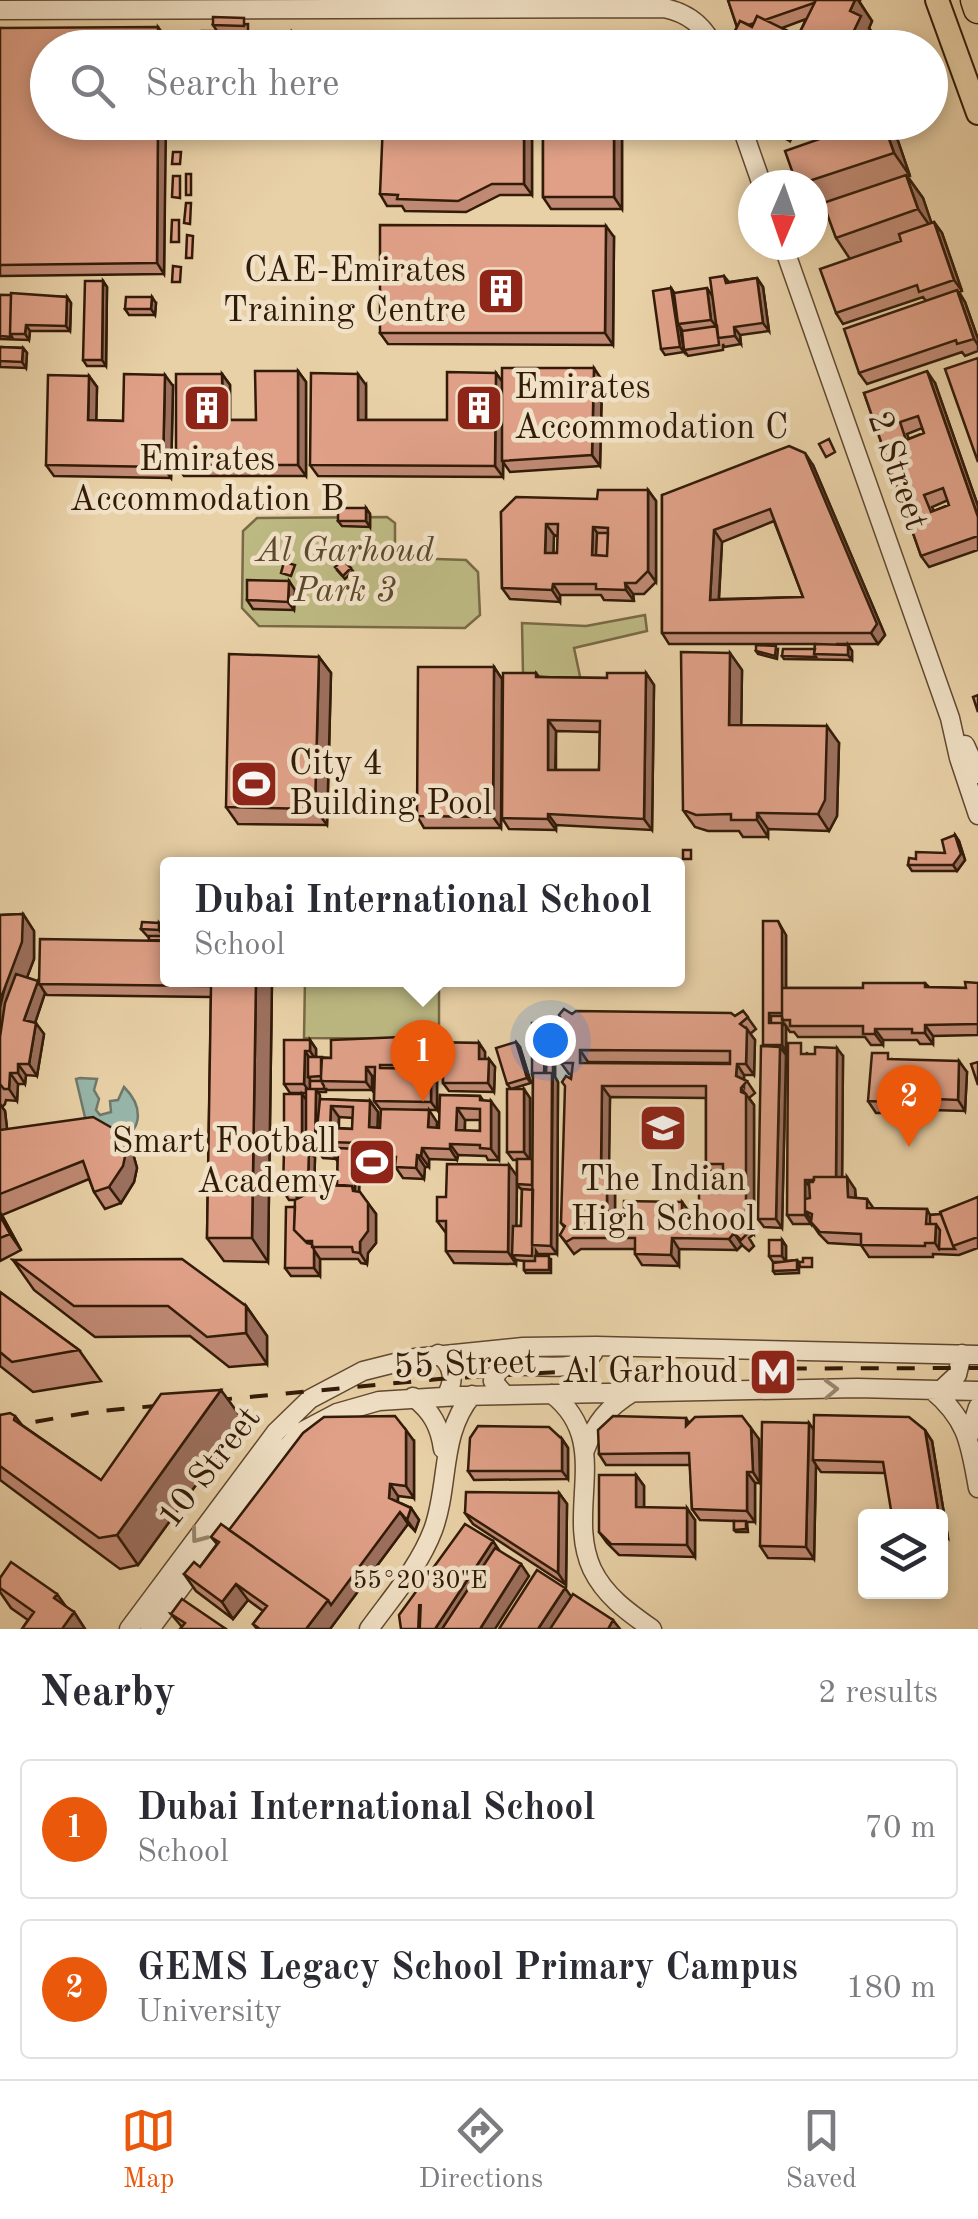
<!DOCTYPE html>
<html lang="en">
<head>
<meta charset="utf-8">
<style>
	:root { --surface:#fff; --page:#f7f7f7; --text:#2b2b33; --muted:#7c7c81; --line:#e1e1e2; --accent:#ea580c }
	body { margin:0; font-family:"Old Standard TT",serif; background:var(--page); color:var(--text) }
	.controls { position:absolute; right:30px; bottom:30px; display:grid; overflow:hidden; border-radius:10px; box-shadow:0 5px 15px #0003 }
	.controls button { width:90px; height:90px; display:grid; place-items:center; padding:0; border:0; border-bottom:2px solid var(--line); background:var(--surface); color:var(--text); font:50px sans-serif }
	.compass { position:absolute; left:738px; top:170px; width:90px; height:90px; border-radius:50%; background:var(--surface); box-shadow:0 5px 15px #0003; rotate:182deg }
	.you { position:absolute; left:550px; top:1040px; width:35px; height:35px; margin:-25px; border:8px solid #fff; border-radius:50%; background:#1a73e8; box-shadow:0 0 0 15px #1a73e833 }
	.badge { display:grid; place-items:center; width:65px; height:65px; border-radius:50%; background:var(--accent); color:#fff; font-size:32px; font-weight:700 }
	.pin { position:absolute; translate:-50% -82px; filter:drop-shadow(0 2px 5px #0008) }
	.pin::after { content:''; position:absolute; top:52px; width:35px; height:30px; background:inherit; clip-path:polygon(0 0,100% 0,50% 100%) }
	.popup { position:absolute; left:160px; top:857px; width:525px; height:130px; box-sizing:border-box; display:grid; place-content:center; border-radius:10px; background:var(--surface); filter:drop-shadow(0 2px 8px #0005); font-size:32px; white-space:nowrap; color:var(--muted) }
	.popup b { font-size:38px; color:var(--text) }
	.popup::after { content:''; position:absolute; left:50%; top:100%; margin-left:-20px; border:20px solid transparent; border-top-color:var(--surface) }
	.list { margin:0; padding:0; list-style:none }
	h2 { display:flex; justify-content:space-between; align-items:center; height:130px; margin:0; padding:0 40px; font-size:42px }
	h2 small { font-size:32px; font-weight:400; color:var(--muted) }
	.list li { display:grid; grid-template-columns:65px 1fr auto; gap:30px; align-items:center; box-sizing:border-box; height:140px; margin:0 20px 20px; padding:0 20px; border:2px solid var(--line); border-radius:10px }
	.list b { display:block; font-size:38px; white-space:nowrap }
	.list p { margin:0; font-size:32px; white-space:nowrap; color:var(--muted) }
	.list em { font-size:32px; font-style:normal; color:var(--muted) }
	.icon { flex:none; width:55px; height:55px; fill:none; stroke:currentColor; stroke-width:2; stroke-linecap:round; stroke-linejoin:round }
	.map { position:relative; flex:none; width:978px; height:1629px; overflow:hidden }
	.search { position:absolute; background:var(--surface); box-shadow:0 5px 15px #0003; left:30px; right:30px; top:30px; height:110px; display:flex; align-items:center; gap:25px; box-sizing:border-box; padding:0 35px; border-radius:55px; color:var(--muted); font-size:38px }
	.sheet { height:450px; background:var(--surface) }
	nav { display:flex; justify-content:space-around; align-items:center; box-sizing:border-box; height:140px; border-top:2px solid var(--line); background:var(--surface); font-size:28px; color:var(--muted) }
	nav a { display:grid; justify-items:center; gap:5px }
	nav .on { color:var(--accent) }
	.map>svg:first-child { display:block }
	.green { fill:#bdb983; stroke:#786a46; stroke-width:2.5 }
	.water { fill:#97b7ab; stroke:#6f796a; stroke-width:2.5 }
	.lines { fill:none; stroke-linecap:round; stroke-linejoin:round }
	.minor-casing { stroke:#604830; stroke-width:21 }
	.major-casing { stroke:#321b08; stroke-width:26 }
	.highway-casing { stroke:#321b08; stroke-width:31 }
	.minor { stroke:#f1e1c6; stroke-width:18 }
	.major { stroke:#e9d1a7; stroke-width:22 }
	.highway { stroke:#e9d1a7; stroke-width:28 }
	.rail { stroke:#321b08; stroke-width:4; stroke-dasharray:18 18; stroke-linecap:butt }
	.wall { fill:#c08a74; stroke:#321b08; stroke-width:2.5; fill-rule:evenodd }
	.shaded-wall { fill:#9c705e; stroke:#321b08; stroke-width:2.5 }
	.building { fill:#dfa087; stroke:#321b08; stroke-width:2.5; fill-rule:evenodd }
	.oneway { stroke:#9b8870 }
	.ticks { fill:none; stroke:#321b08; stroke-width:4 }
	.labels { text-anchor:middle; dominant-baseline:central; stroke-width:9; stroke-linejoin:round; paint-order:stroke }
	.poi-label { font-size:35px; fill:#321b08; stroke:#f1e1c6; text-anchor:end }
	.street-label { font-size:35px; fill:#321b08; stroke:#f1e1c6 }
	.park-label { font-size:35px; font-style:italic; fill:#5c4a2d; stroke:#f1e1c6 }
	.ticks-label { font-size:25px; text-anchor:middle; fill:#321b08; stroke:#f1e1c6; stroke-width:9; stroke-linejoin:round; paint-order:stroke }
</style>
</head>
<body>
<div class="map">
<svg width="978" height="1629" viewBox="0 0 978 1629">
	<rect width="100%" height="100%" fill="#e9d1a7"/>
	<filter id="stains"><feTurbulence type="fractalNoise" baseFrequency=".002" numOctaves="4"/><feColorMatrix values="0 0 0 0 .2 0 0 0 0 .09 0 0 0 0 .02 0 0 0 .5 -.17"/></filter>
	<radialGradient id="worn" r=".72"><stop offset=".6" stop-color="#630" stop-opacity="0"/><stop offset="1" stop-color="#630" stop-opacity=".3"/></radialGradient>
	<path class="green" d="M387 517 395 523V550L407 558 466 560 478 572 480 615 465 628 259 626 242 608 243 531 257 518Z
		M645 615 647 631 574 648 581 681 523 674 522 623 586 626Z
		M305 980H439V1039L304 1038Z"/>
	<path class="water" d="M80 1078 97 1079 94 1090 99 1099 96 1110 100 1115 111 1112 110 1101 118 1100 124 1087C143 1106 143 1127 121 1142L87 1126 76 1079Z"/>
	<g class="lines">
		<g class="minor-casing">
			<path id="minor" d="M0 10 664 8C688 13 704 25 714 48
				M740 122 762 185
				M783 245 950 718 959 758 978 815
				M965 745 978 774
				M438 1354C454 1364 455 1381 446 1396
				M932 1390C968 1420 970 1444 978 1488
				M941 1390 957 1375 962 1354
				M552 1394C613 1441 565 1510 592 1569 605 1596 628 1612 652 1629
				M505 1395 493 1381 501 1366C529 1362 588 1379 596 1346
				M413 1397C432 1411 440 1427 443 1449
				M969 1436 978 1407
				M585 1450C595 1423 608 1407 633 1392
				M129 1629 276 1432 310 1399 363 1371 415 1358 523 1347 596 1346 978 1355
				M150 1629 275 1460 301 1432 337 1413 379 1401 459 1396 857 1388 978 1391
				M369 1629C392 1597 419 1567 433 1530 450 1484 439 1435 472 1395"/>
		</g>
		<g class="major-casing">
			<path id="major" d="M937 0 978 113"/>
		</g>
		<g class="highway-casing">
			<path id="highway" d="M975 0 978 9"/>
		</g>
		<use href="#minor" class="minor"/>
		<use href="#major" class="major"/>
		<use href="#highway" class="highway"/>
		<path class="rail" d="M0 1428 91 1412 439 1379 609 1369 978 1368"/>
	</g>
	<path class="wall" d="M728 0H861L859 1 872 21 869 28 877 40 873 48H731L729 43 737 27ZM806 19 798 36 782 28Z
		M248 24V32H292L300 43 217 31 213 25Z
		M0 28 166 38 164 274 0 276Z
		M532 122V195H500L466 212 405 211 402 206H387L380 194Z
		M543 122H622V209H551L543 197Z
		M763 122H813L807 134 796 129 790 141 768 130Z
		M898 141 910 176 908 177 923 198 931 223 934 222 942 233 962 291 959 292 965 302 978 339V351L965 356 962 352 867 384 859 373 926 301 923 297 843 324 836 313 850 259 836 238 824 205 813 208V185H797Z
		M614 237 613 345 388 344 380 333Z
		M724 276 729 282 757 278 763 287 769 331 740 335 741 344 724 347 723 344V350L688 356 684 350 682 330 680 327 684 352 665 355 661 349 671 288 674 293 712 296Z
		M103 281 107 287 106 366H87L83 360Z
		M0 295 67 297 71 303 70 331H30L29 340 0 339Z
		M156 303 155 315H129L125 309Z
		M0 347 23 348 27 353 26 368 0 367Z
		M298 371 306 382V476H184L176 465 222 374 230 385V420H256Z
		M496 373 502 382 602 380 600 466 510 472 503 462V477L318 476 310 465 366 385V420H447Z
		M89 376 97 387 96 420 123 421 173 386 171 478 54 476 46 465Z
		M935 383 978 506V550L929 567 921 556 864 393ZM922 428 924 433 909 439 907 434ZM948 500 949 505 934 511 932 507Z
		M813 465 885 635 878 644H836L848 645 852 651V660L784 659 782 656 815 649V644H669L662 633V495ZM774 521 803 597 719 599 722 542Z
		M648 490 656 501V582L644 594H633L634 601 604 600 601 595H560V602L510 599 502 588 501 512 597 499ZM554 535 558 536 557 553H553Z
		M366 508 370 514V527L342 526 338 521Z
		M343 560 353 571 345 579 337 570Z
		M289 581 295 590 294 610 253 609 247 600Z
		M778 649 777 659 758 654 756 651Z
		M319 657 331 673 327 825 238 824 226 807Z
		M494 667 502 679 501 828H424L417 816Z
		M742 670 741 725 839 743 837 816 829 831 768 829V837H743L739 831H708L695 827 683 810Z
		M536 673 539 677 607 678 646 673 654 685 652 830 556 825V830L509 829 502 818ZM556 731 600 732 599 770H556Z
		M955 835 959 841 965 860 957 871H912L908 865 916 859 945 853Z
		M23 914 34 931V959L27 977 39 983 149 940V938L141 929 159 923 165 931 168 980H272L268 1262 224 1261 207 1238 211 997 47 995 45 993 35 1023 44 1034 37 1076 26 1075 25 1084H18L17 1101 6 1100 5 1104 2 1107 5 1111 7 1129 132 1150 137 1168 134 1182 121 1203 105 1209 94 1192 89 1179 2 1215 21 1250 0 1261V915Z
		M786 935V988H863L925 983 929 987 966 988 978 983V1035L933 1036V1044H920L917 1040H883V1045H871L865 1037H798L794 1032H790L786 1026V1051H783L786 1055 782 1228 764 1227 758 1219 763 1045Z
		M743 1011 756 1029 750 1034 755 1040 754 1075H744V1080L747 1081 755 1093 749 1098 754 1105V1234L749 1238 754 1246 749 1251 742 1245 737 1250 679 1249V1266L642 1265 635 1254V1249H581L574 1254 560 1235 565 1228 561 1223 571 1074H569L561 1063 572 1014 735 1016ZM588 1062 730 1063V1064L588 1063ZM610 1097 706 1098V1164L714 1175H723V1178L699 1215H690L682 1202 624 1215H615V1188L608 1179Z
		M545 1023 549 1029V1051H545L548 1055H553L555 1058V1077L558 1082 557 1254H538L536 1251V1256L551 1259V1273H526L524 1270V1261L516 1260V1264L454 1263 446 1251V1233L437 1221 446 1197 517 1175V1160H513L507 1152 530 1098V1159L533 1160V1077L532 1075 536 1050 532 1045ZM517 1185 522 1190 521 1226H516Z
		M425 1036 430 1043H479L485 1052V1059H489L495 1067 494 1092 449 1091 443 1083V1076H436L431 1069 437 1077V1110H420L437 1122 436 1128H439L440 1095 480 1096 483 1100 499 1112V1160H488L486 1156 458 1155 457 1160 429 1159V1167H425L424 1179 403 1178 390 1159H367L364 1155 360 1154 359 1192 376 1214V1243L368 1253 367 1264 361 1263 358 1259H320V1276H291L285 1268 296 1200H289L283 1191 309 1150 290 1149 284 1141 306 1099V1093H290L284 1084 310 1040 316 1049V1057L331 1058ZM372 1076H374V1101L381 1110 380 1128H377L378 1112 370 1101 320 1099 318 1092H326V1088L327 1090H372ZM339 1117 353 1118 352 1129 339 1128ZM465 1120H480V1131H465ZM318 1151 323 1158 336 1159V1154H338L337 1185H314L315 1158 310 1152Z
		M516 1042 520 1047 531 1083 511 1089 507 1084Z
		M807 1052V1054L843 1056 842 1177 855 1189 856 1198 867 1199 874 1209H927L930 1215 941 1214 978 1197V1248L959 1255 933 1254V1257H869L861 1245 828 1243 819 1234 811 1222V1219V1224H793L787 1215Z
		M892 1059 967 1072 965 1111 897 1109V1113H876L868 1101Z
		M782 1240 786 1246V1261L797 1260 799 1262V1273L775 1274 773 1271 780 1262H773L769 1256Z
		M13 1260 246 1306 267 1336V1364L229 1367 190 1336 95 1337 34 1290Z
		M0 1292 79 1350 101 1381 33 1392 0 1366Z
		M0 1415 15 1416 22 1425 101 1480 243 1420 138 1565 120 1569 0 1480Z
		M686 1418 689 1423 759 1439 760 1483H755V1522H747L748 1532H736L734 1530V1521L700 1520 692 1509 690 1465H606L599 1454Z
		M813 1430 932 1441 948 1538 885 1473 821 1472 816 1465 814 1559 768 1558 760 1546Z
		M562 1439 568 1448V1479L474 1480 468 1471Z
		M414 1441V1498L398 1496V1502L411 1508 419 1520 415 1531 408 1524 330 1629H257L253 1624 263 1611 248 1600 233 1619 196 1591 184 1574 200 1567 217 1544 211 1537 229 1530Z
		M636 1475 644 1486V1507L695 1520V1557L619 1555 607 1543 599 1532Z
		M559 1493 567 1504 566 1585 473 1524 465 1513Z
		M0 1578 66 1607 74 1612 85 1629H22L28 1620 11 1608 0 1592Z
		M171 1614 226 1629 182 1627Z"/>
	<path class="shaded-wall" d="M855 0H858L872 21 869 28 877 40 873 48H858L851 37 850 11Z
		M158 27 166 38V48H158Z
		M292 32 300 43V48H292Z
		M614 35 622 46V48H614Z
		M158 122H166L164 274 157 263Z
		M524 122H532V195L524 184Z
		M614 122H622V209L614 197Z
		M778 122H792L796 129 790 141Z
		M799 122H813L807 134Z
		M883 122H885L898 141 910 176 894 153Z
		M906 175 923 198 935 233 918 209Z
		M934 222 942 233 962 291 954 280Z
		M606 226 614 237 613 345 605 333Z
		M757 278 763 287 769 331 763 323Z
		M103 281 107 287 106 366 102 360Z
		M671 288 675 294 678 324 680 327 684 352 680 347Z
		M707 288 713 297 717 327 711 320Z
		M957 290 965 302 978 339V345L974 339Z
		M67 297 71 303 70 331 66 326Z
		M152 297 156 303 155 315 151 309Z
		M26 325 30 331 29 340 25 334Z
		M734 327 740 335 741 344 735 336Z
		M23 348 27 353 26 368 22 362Z
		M594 368 602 380 600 466 592 455Z
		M298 371 306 382V476L298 465Z
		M927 371 935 383 978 506V517Z
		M496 373 504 384 503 477 495 466Z
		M222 374 230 385V431L223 420Z
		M358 374 366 385V431L358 420Z
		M165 375 173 386 171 478 163 467Z
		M89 376 97 387 96 432 88 420Z
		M805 453 813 465 885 635 878 644 871 633Z
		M648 490 656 501V582L648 571Z
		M366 508 370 514V527L366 521Z
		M546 524 554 535 553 564 545 553Z
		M593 527 601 538 600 561 592 555Z
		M714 530 722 542 718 611 710 600Z
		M289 581 295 590 294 610 288 602Z
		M625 583 633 594 634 601 626 590Z
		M553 584 560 595V602L552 590Z
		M848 645 852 651V660L848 655Z
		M730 653 742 670 741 742 729 725Z
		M319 657 331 673 327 825 315 809Z
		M494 667 502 679 501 828 493 817Z
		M646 673 654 685 652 830 644 819Z
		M548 720 556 731 555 781 548 770Z
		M827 726 839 743 837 816 829 831 818 814Z
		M757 813 768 829V837L757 820Z
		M548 814 556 825V830L548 819Z
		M955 835 959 841 965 860 957 871 953 865Z
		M23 914 34 931V959L13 1014 0 1069V1007Z
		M778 921 786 935V1020H784Z
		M159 923 165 931V938L159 930Z
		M256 980H272L268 1262 252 1238Z
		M38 981 45 993 32 1032 24 1020Z
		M36 1023 44 1034 37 1076 29 1064Z
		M545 1023 549 1029V1051L545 1045Z
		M782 1023 786 1026V1051L782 1045Z
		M925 1025 933 1036V1044L925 1033Z
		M747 1029 755 1040 754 1075 746 1064Z
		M875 1029 883 1040V1045L875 1034Z
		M425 1036 431 1045V1069L437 1077V1110L431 1102V1073L425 1065Z
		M310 1040 316 1049V1060L310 1051Z
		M516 1042 520 1047 531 1083 527 1078Z
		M479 1043 485 1052V1067L479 1059Z
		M780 1047 786 1055 782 1228 776 1219Z
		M837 1048 843 1056 842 1189 836 1180Z
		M580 1050 588 1062V1074L580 1063Z
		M305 1051 311 1060 308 1077 310 1079V1093L304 1084Z
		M553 1055 555 1058V1077L558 1082 557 1254 551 1246Z
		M489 1059 495 1067 494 1092 488 1083Z
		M959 1061 967 1072 965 1111 958 1100Z
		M18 1064 26 1075 25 1084 18 1073Z
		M737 1064 744 1075V1087L736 1076Z
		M366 1067 372 1076V1090L366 1082Z
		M10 1073 18 1084 17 1101 9 1089Z
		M602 1086 610 1097 609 1179 601 1167Z
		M741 1088 754 1105V1234L746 1223Z
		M316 1089 320 1095 319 1147H316Z
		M524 1089 530 1098V1160L524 1152Z
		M302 1094 308 1102 306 1146 308 1149 302 1141Z
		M889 1097 897 1109V1113L889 1102Z
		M370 1101 378 1112 377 1139 369 1127Z
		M491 1101 499 1112V1160L491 1149Z
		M0 1104 5 1111 9 1146 0 1134Z
		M331 1106 339 1117 338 1139 330 1128Z
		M457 1108 465 1120 464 1142 456 1130Z
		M429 1110 437 1122 436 1139 428 1127Z
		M121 1133 132 1150 137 1168 134 1182 121 1203 109 1187Z
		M328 1142 336 1154V1159L328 1147Z
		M450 1144 458 1155 457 1160 450 1149Z
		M422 1148 429 1159V1167L421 1156Z
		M356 1149 360 1154 359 1195 353 1191Z
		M309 1150 315 1158 314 1192 308 1183Z
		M417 1155 425 1167 424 1179 416 1168Z
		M509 1165 517 1176 516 1255H512L516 1260V1264L508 1252Z
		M607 1177 615 1188V1226L607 1215Z
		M847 1177 855 1189 856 1209 848 1197Z
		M805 1180 811 1189V1213L805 1211 811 1219V1224L805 1215Z
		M300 1183 306 1192 299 1200 293 1192Z
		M682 1202 690 1213V1226L682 1215Z
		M368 1203 376 1214V1243L368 1253 367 1264 360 1253V1242Z
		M0 1212 21 1250 10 1234 0 1216Z
		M936 1224 944 1235 939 1249 935 1243Z
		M734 1233 742 1245 737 1250 729 1239Z
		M672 1238 679 1249V1266L671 1255Z
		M782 1240 786 1246V1262L782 1256Z
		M314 1250 320 1259V1276L314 1268Z
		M246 1306 267 1336V1364L246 1333Z
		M221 1390 243 1420 138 1565 117 1535Z
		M809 1423 817 1434 813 1460 816 1465 814 1559 806 1547Z
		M751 1428 759 1439 760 1483 753 1472Z
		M406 1430 414 1441V1498L406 1486Z
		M925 1430 932 1441 948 1538 940 1550V1516H939Z
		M562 1439 568 1448V1479L562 1471Z
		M747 1472 755 1483V1522L747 1511Z
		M636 1475 644 1486V1518L636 1507Z
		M390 1484 398 1496 397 1509 389 1498Z
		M559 1493 567 1504 566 1585 558 1573Z
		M411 1508 419 1520 415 1531 407 1520Z
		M687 1508 695 1520V1557L687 1545Z
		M400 1512 408 1524 330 1629H306L328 1600Z
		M493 1541 501 1553 450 1629H435Z
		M521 1564 529 1576 495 1629H480Z
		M236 1584 248 1600 233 1619 222 1602Z
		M565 1588 573 1599 553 1629H538Z
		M57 1594 72 1615 74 1612 85 1629H62L54 1598Z
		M613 1620 620 1629H608Z"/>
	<path class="building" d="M728 0H816L814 3 765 20 757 16 754 23 749 25 740 21 737 27Z
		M816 0H855L850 11 861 16 851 37 871 48H737L729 43 740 21 752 27 757 16 798 36Z
		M213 17 244 18V26L213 25Z
		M158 27V48H48V122H158L157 263 0 265V28Z
		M202 31 292 32V48H202Z
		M175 34H183V44H175Z
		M430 34 528 40 527 48H429Z
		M543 35H614V48H543Z
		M383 122H524V184H492L458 201 397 199 398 195 380 194Z
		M543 122H614V197H543Z
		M868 122H883L894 153 797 185 785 151Z
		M173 152H181L180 164H172Z
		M186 174H191V195H186Z
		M906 175 918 209 836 238 823 203Z
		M173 176H180V198L172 197Z
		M186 203H191L190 224 184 223Z
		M172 220H179V242H171Z
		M934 222 954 280 919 292 917 285 836 313 820 269 901 241 899 234Z
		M380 225 606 226 605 333H380Z
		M187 235 193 236 192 258H186Z
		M173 266 181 267 180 282H172Z
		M724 276 726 283 757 278 763 323 734 327 735 336 718 338 710 278Z
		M85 281H103L102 360H83Z
		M671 288 680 347 661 349 653 291Z
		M707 288 711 320 678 324 674 293Z
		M957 290 974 339 957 344 956 340 859 373 844 329Z
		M11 293 67 297 66 326 26 325 25 334H10Z
		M0 295H11L10 334 12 337 0 336Z
		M126 297H152L151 309H125Z
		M717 326 719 345 684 350 682 331Z
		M0 347 23 348 22 362 0 361Z
		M978 358V462L945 369Z
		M502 368H594L592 455 502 461Z
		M255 371H298V465H176V374H222L223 420H256Z
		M927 371 978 517V536L921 556 864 393ZM918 416 924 433 906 440 900 422ZM943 488 949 505 931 512 924 495Z
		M447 372 496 373 495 466 310 465 311 373 358 374V420H447Z
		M124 374 165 375 163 467 46 465 48 375 89 376 88 420 123 421Z
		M829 439 835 452 826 457 819 444Z
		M789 446 805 453 877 624 871 633H662V495ZM770 509 803 597 710 600 714 530Z
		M598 490H648V571L636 583H625L626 590 596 589V584H553L552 590 502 588 501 512 516 497 597 499ZM546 524H558L557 553H545ZM593 527 608 528 607 556 592 555Z
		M338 508H366V521H338Z
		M597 533H608L607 556 596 555Z
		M343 560 351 568 343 576 335 567Z
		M284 562 295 565 291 576 281 573Z
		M247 580 289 581 288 602 247 600Z
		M815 644 848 645V655L814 654Z
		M756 645 776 646 775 656 756 651Z
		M783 649H815L814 654 816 657 782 656Z
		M681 652 730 653 729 725 827 726 825 800 818 814 757 813V820H731V814L696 815 683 810Z
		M229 654 319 657 315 809 226 807Z
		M418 667H494L493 817 417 816Z
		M503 673H536V677L607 678V673H646L644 819 548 814V819L502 818ZM548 720 600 721 599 770H548Z
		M978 695V712L973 697Z
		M955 835 961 854 953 865H908L909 858 916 859V852L945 853 942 840Z
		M683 850H691V859H683Z
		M23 914 22 942 1 998 0 1007V915Z
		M763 921H778L782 930V1013H769V1023H782V1045H763Z
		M142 922 159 923V930L141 929Z
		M149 936H168V941L149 940Z
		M40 939 168 941V980H204V986H206L39 984Z
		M16 974 38 981 24 1020 36 1023 29 1064H18V1073H10L9 1089H4L0 1084V1037L5 1003Z
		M204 980H256L252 1238H207L211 986H204Z
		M965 982 978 983V1024L925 1025V1033H912V1029H875V1034H863V1026H790V1020H782V988H863V983H925V987L966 988Z
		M564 1009 572 1014 576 1011 731 1013 735 1016 743 1011 748 1017 740 1024 747 1029 746 1064H737L736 1076 747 1081 741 1088V1092L746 1094V1223L740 1227 747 1234 741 1240 734 1233 729 1239 672 1238 671 1255 635 1254V1238H573L566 1242 560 1235 565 1226 561 1223 565 1086 562 1082 566 1076 571 1079 573 1063H561L563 1022 559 1015ZM580 1050 730 1051V1064L580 1063ZM602 1086H706V1164H723V1178L699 1177V1215H682V1202L624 1201V1215H607V1177H585V1167H601Z
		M771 1016H782L784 1026 782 1023H771Z
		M532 1023H545V1045H532Z
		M425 1036V1065H380V1068L431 1069V1102L374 1101 375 1067H366V1082L321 1081V1058H331V1040Z
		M284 1040H310V1051H305L304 1084H284Z
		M430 1042 479 1043V1059H489L488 1083H443V1067H430Z
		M516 1042 527 1078 507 1084 496 1048Z
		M788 1043H801V1054H815V1047L837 1048 836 1177H814V1180H805V1215H787Z
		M761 1046 780 1047 776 1219H758Z
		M532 1050H545L544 1073H533L532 1075Z
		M872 1053H888V1059L959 1061 958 1100 889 1097V1102L868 1101Z
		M547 1055H553V1075L552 1073H546Z
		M308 1057H322L321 1076 308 1077Z
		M978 1062V1085L971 1064Z
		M533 1073H552L551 1246 532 1245Z
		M310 1081H324H321L324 1086V1089H310Z
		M306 1089H316L315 1146H306Z
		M507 1089H524V1152H507Z
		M284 1094H302V1141H284Z
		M440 1095 480 1096V1100L491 1101V1149L480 1148V1145L450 1144V1149L422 1148 421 1156 417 1155 416 1168 395 1167 396 1157H388V1148L360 1147V1143L328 1142V1147H315L320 1099 370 1101 369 1127 380 1128 381 1109 429 1110 428 1127 439 1128ZM331 1106 353 1107 352 1129 330 1128ZM457 1108 480 1109V1131L456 1130Z
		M93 1117 121 1133 126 1152 123 1166 109 1187 94 1192 83 1161 0 1194V1130Z
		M338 1148 356 1149 355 1189 352 1186 337 1185Z
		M284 1150H309L308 1183H300L293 1192 283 1191Z
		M517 1159H532V1185L517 1184Z
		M447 1164 509 1165 508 1252 446 1251V1221H437V1197H446Z
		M814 1177H847L848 1197 867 1199V1208L927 1209 926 1224H936L935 1243H925V1246L861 1245V1234L820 1232 811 1222 812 1214 805 1211V1199L810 1198 809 1182H813Z
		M314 1185 352 1186 353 1191 360 1192 368 1203V1231L360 1242V1253L353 1252 352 1247H312V1241H305L294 1230 295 1200 313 1191Z
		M522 1189 533 1190 532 1256 512 1255 513 1226H521Z
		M978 1197V1237L953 1246 940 1212Z
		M286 1207H295L294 1230 307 1243 312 1244 314 1250V1268H285Z
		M941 1214 953 1246 955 1249H939L940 1230 936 1224H930V1215Z
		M0 1216 10 1234 0 1238Z
		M769 1240H782V1256H769Z
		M535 1256H549V1270H524V1261H535Z
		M803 1258H812V1267H800L799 1262H803Z
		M182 1259 246 1306V1333L207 1337 168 1306H74L13 1260Z
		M797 1260V1270L773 1271V1263Z
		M0 1292 79 1350 12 1362 0 1352Z
		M221 1390 117 1535 99 1538 0 1466V1415L10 1413 15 1416 14 1420 101 1480 161 1394Z
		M814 1415 909 1417 925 1430 939 1516H892L883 1462 813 1460Z
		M395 1416 406 1430V1486L390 1484 389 1498 411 1508 407 1520 400 1512 331 1605 328 1600 229 1530 303 1433 324 1417Z
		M613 1416 686 1418V1426L695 1417 742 1416 751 1428 753 1472H747V1511L692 1509 689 1453 599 1454 598 1430Z
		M762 1422 809 1423 806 1547 760 1546Z
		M478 1426 549 1427 562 1439V1471H468L470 1438Z
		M599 1475H636V1507L687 1508V1545L611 1544 599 1532Z
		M466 1492 559 1493 558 1573 465 1513Z
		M734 1521H746V1529L734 1530Z
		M221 1524 328 1600 306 1629H260L253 1624 267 1606 236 1584 222 1602 184 1574 194 1562 200 1567 219 1542 211 1537Z
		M465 1524 493 1541 435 1629H401L399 1615Z
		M495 1548 521 1564 480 1629H442Z
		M11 1562 57 1594 54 1598 74 1612 62 1629H22L34 1612 0 1588V1578Z
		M537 1570 565 1588 538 1629H499Z
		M573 1594 613 1620 608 1629H550Z
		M182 1599 226 1629H180L185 1623 171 1614Z"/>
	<defs><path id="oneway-chevron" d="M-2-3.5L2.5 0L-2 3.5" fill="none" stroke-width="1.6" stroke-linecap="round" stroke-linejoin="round" transform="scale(2.5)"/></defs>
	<g class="oneway">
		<use href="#oneway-chevron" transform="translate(831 1389) rotate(-2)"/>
		<use href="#oneway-chevron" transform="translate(198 1536) rotate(127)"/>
	</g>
	<path class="ticks" d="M419 1629 420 1604"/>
	<defs>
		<g id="building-square" transform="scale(2.5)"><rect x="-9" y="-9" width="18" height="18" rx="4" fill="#8f2418" stroke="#f1e1c6"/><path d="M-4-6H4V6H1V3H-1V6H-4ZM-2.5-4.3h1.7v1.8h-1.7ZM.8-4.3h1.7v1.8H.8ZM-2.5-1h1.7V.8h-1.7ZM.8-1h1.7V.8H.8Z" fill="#fff"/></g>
		<g id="stadium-square" transform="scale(2.5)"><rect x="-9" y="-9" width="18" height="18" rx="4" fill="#8f2418" stroke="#f1e1c6"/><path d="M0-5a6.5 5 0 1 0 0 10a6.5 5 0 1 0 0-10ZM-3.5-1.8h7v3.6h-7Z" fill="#fff"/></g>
		<g id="school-square" transform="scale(2.5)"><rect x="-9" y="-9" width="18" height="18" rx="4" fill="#8f2418" stroke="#f1e1c6"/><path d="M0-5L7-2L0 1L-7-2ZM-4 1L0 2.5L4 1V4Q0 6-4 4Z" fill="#fff"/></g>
		<g id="metro-square" transform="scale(2.5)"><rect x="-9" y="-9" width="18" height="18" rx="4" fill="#8f2418" stroke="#f1e1c6"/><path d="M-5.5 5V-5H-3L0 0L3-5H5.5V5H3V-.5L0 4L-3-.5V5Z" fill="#fff"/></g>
	</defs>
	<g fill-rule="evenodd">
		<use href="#building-square" x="501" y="291"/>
		<use href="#building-square" x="207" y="408"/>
		<use href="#building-square" x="479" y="408"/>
		<use href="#stadium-square" x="254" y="784"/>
		<use href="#school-square" x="663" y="1128"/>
		<use href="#stadium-square" x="372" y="1162"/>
		<use href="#metro-square" x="773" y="1372"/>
	</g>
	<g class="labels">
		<g class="poi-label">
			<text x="466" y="271">CAE-Emirates<tspan x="466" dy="40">Training Centre</tspan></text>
			<text x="514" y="388" text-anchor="start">Emirates<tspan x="514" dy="40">Accommodation C</tspan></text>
			<text x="207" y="460" text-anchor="middle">Emirates<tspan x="207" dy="40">Accommodation B</tspan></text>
			<text x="289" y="764" text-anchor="start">City 4<tspan x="289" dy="40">Building Pool</tspan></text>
			<text x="337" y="1142">Smart Football<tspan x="337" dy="40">Academy</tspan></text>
			<text x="663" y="1180" text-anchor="middle">The Indian<tspan x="663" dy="40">High School</tspan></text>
			<text x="738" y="1372">Al Garhoud</text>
		</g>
		<g class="street-label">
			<text transform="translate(897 471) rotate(71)">2 Street</text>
			<text transform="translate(465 1365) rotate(-2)">55 Street</text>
			<text transform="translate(210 1468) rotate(-52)">10 Street</text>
		</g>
		<g class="park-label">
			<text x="345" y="551">Al Garhoud<tspan x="345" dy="40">Park 3</tspan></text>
		</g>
	</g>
	<g class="ticks-label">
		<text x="420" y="1588">55°20'30"E</text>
	</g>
	<rect width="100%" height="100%" filter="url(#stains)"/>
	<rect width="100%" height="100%" fill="url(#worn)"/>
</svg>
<div class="controls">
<button><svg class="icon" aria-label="layers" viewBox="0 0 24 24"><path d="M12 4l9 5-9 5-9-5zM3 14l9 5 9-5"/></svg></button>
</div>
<svg class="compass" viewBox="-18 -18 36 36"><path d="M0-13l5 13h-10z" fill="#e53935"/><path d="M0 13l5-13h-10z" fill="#7c7c81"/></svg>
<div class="you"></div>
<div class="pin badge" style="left:423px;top:1102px">1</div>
<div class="popup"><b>Dubai International School</b>School</div>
<div class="pin badge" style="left:909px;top:1147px">2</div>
<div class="search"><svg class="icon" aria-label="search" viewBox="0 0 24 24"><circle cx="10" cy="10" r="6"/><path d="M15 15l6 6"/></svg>Search here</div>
</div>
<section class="sheet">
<h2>Nearby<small>2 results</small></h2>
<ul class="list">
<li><span class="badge">1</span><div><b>Dubai International School</b><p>School</p></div><em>70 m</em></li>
<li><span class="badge">2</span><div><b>GEMS Legacy School Primary Campus</b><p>University</p></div><em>180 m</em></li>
</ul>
</section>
<nav>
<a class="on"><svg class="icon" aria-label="map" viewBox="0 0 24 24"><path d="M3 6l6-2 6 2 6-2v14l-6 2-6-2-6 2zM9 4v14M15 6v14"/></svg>Map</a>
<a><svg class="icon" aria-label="directions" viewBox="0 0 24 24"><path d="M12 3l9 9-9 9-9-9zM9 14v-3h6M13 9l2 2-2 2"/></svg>Directions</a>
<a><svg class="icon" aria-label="saved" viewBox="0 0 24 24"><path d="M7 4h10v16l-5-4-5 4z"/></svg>Saved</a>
</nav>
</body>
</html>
